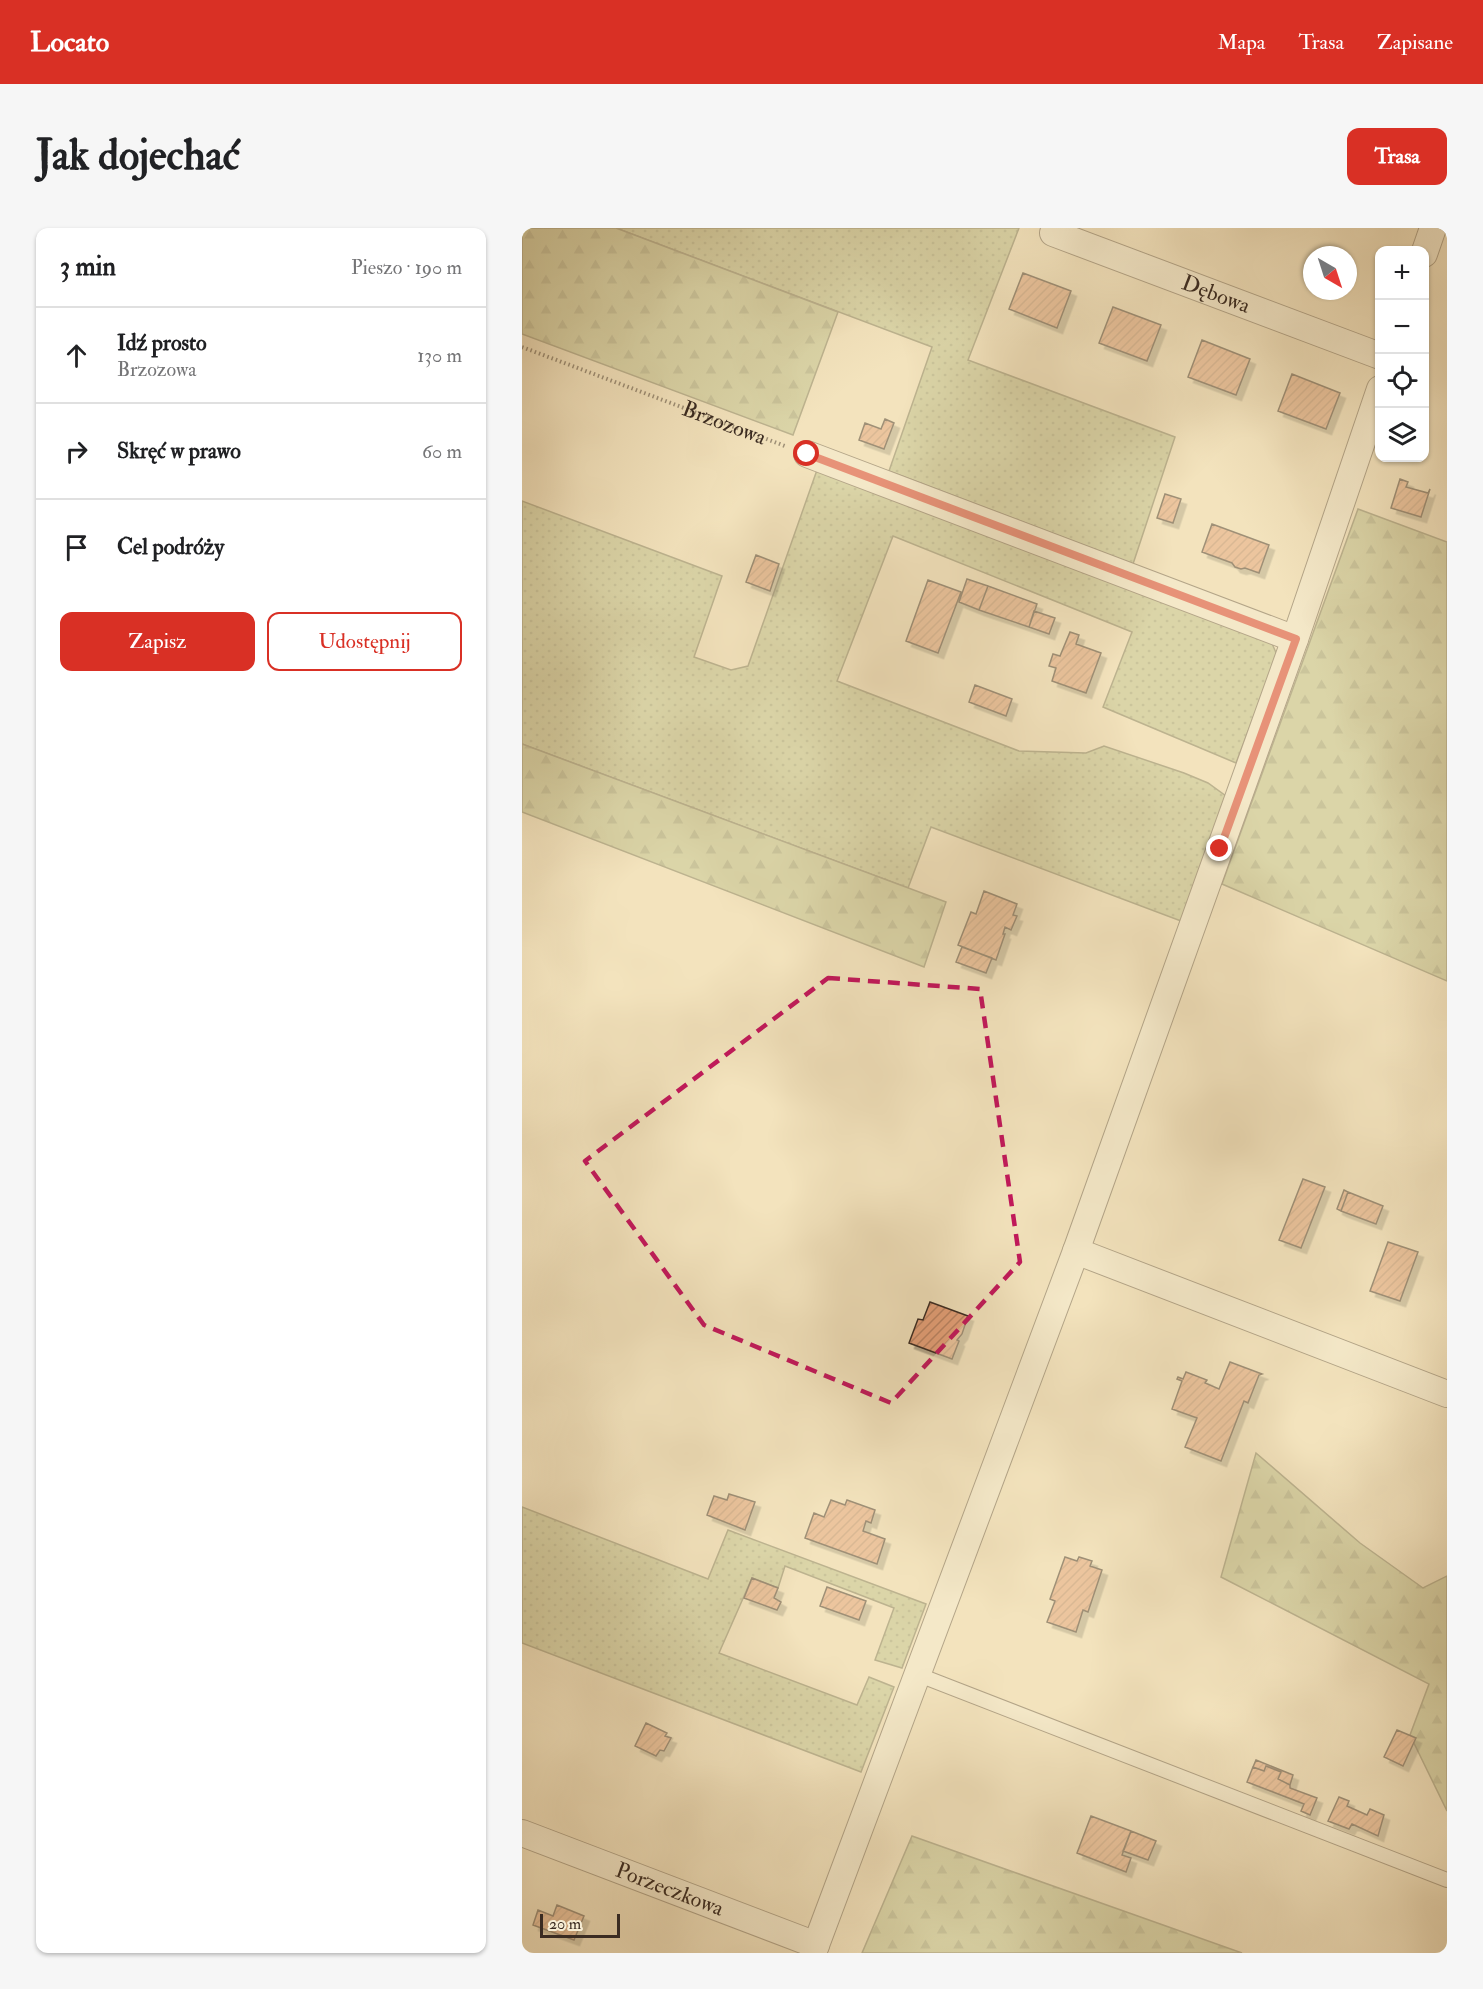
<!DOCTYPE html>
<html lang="pl">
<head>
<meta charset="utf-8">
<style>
	:root { --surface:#fff; --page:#f6f6f6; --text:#202124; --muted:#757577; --line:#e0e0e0; --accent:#d93025 }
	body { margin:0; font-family:"IM FELL Double Pica",serif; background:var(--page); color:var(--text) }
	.controls { position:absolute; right:18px; top:18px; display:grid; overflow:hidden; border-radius:12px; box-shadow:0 2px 4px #0004 }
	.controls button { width:54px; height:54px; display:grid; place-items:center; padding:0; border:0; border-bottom:2px solid var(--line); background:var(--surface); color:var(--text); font:30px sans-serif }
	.compass { position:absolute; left:781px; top:18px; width:54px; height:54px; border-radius:50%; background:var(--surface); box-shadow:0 2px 4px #0004; rotate:141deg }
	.scale { position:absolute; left:18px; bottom:15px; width:80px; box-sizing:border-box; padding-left:6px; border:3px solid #3b2c22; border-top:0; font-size:16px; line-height:21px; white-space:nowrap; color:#3b2c22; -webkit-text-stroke:4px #f7edd4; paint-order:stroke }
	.stop { position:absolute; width:18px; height:18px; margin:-14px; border:4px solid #d93025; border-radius:50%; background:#fff }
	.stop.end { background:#d93025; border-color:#fff; box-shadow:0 2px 6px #0008 }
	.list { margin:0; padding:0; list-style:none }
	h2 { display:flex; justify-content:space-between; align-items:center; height:78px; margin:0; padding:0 24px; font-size:26px }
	h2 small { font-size:20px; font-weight:400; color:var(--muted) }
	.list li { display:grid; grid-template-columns:39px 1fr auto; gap:18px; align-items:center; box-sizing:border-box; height:96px; padding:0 24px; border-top:2px solid var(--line) }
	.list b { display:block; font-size:22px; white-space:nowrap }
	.list p { margin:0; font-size:20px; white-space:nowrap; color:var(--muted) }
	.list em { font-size:20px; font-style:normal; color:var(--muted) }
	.actions { display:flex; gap:12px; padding:18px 24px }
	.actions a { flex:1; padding:14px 0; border:2px solid var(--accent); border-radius:12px; text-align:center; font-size:21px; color:var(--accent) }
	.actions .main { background:var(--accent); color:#fff }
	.icon { flex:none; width:33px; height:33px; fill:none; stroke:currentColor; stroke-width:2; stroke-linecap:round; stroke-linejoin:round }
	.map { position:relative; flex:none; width:925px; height:1725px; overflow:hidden; border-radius:12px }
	header { display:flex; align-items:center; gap:36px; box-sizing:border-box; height:84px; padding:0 30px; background:var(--accent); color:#fff }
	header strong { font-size:28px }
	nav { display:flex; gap:33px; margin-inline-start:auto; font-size:21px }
	.intro { display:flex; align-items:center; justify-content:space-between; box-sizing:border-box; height:144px; padding:0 36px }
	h1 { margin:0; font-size:42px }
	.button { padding:15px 27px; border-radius:12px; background:var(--accent); color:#fff; font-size:21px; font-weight:700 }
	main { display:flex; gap:36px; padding:0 36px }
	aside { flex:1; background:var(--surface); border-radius:12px; box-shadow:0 2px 4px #0004 }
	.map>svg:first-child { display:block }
	.grass { fill:url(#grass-dots); stroke:#7c7858; stroke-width:1.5 }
	.forest { fill:url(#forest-firs); stroke:#7c7858; stroke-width:1.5 }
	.building { fill:url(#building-hatch); stroke:#3b2c22; stroke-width:1.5; filter:url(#shadow) }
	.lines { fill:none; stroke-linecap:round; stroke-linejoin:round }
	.lane-casing { stroke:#695a49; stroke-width:16 }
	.street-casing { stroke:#695a49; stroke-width:28 }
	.path { stroke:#3b2c22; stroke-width:4; stroke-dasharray:1.5 3; stroke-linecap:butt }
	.lane { stroke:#f7edd4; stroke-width:14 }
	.street { stroke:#f7edd4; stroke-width:26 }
	.route { stroke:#d93025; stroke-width:8 }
	.marked { fill:none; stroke:#c2185b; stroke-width:4.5; stroke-dasharray:12 8; stroke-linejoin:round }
	.labels { text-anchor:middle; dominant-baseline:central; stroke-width:4.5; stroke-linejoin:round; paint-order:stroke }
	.street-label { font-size:22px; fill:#3b2c22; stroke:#f7edd4 }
</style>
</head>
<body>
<header>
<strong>Locato</strong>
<nav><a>Mapa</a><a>Trasa</a><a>Zapisane</a></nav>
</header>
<div class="intro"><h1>Jak dojechać</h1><a class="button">Trasa</a></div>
<main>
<aside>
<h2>3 min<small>Pieszo · 190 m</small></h2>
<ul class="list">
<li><svg class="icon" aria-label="ahead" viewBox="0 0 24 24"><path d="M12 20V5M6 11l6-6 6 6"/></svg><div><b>Idź prosto</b><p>Brzozowa</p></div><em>130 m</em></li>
<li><svg class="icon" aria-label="right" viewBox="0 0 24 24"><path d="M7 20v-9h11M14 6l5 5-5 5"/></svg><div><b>Skręć w prawo</b></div><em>60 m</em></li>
<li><svg class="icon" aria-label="arrive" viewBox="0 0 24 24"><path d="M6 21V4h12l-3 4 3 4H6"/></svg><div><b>Cel podróży</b></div></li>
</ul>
<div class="actions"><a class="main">Zapisz</a><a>Udostępnij</a></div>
</aside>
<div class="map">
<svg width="925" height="1725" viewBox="0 0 925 1725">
	<defs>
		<pattern id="grass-dots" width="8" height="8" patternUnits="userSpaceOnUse" patternTransform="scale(1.5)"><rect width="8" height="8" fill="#bec38e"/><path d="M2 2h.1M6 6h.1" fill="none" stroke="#9c9f74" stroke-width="1.8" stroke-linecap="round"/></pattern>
		<pattern id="forest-firs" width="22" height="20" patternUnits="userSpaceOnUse" patternTransform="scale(1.5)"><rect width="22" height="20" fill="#bec38e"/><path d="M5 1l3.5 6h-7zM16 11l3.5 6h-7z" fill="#9c9f74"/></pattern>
		<pattern id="building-hatch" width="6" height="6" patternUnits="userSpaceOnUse" patternTransform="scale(1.5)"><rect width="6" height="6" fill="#e5a078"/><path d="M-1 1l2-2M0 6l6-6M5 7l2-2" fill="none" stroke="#bb8362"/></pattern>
		<filter id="shadow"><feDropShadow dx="5.5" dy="5.5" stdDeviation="0" flood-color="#0004"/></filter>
	</defs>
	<rect width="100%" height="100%" fill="#f3e3bd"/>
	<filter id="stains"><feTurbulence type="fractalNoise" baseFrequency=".00333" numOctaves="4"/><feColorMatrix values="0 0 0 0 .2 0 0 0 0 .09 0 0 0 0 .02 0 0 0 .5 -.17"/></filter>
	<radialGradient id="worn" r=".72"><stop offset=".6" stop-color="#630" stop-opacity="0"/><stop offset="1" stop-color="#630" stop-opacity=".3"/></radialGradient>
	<path class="grass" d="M94 0H497L446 132 653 209 611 336 367 243 410 119Z
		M295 242 748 411 755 427 714 535 581 479 610 404 371 308 315 453 497 523 564 525 582 518 662 545 686 555 704 568 659 693 409 599 386 660 0 516V273L200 348 172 429 209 442 226 438Z
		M0 1279 186 1351 206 1302 404 1376 380 1440 353 1432 372 1380 263 1338 256 1360 230 1350 197 1425 335 1477 347 1449 372 1459 339 1544 0 1415Z"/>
	<path class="forest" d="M0 0H94L316 84 271 207 0 106Z
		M836 281 925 314V753L700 656Z
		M0 516 424 674 402 739 0 584Z
		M734 1225 838 1315 901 1360 925 1348V1583L888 1507 907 1456 699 1349Z
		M390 1608 720 1725H340Z"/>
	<path class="building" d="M501 45 549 63 535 100 487 81Z
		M591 79 639 97 625 133 577 115Z
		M680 112 728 131 714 167 666 149Z
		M770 146 818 165 804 201 756 183Z
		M363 191 372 195 362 221 337 212 343 195 359 201Z
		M878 251 886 254 884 259 906 265 908 261 899 289 869 280Z
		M643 266 659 271 651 295 635 290Z
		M690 296 747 317 737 345 723 340 719 341 713 339 710 335 680 324Z
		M234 327 257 336 248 363 224 354Z
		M445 351 466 358 457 382 437 374Z
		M406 352 439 364 416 425 384 413Z
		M466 358 515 376 507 399 457 382Z
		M512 383 533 390 527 406 507 399Z
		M548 404 557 407 554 416 579 425 564 465 530 453 534 440 527 438 531 426 538 428Z
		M453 457 490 471 484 488 447 474Z
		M462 663 495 676 491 687 495 688 489 702 483 699 481 706H483L474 732 436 717 449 684 454 686Z
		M440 719 470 730 464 745 434 734Z
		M781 951 803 959 779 1020 757 1012Z
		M822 962 826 964 819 983 815 981Z
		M826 964 861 978 854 996 819 983Z
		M866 1014 896 1024 878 1073 848 1063Z
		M408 1074 446 1088 440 1106 435 1112 437 1113 430 1131 387 1115 396 1091 401 1092Z
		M708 1134 740 1146 737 1147 726 1175 722 1173 699 1233 663 1219 675 1190 650 1181 660 1153 655 1151 656 1149 661 1151 664 1144 685 1152 683 1155 697 1161Z
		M207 1266 233 1274 223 1302 185 1287 192 1268 205 1272Z
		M309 1272 323 1277 325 1272 353 1282 349 1295 344 1293 341 1303 363 1311 355 1336 283 1310 292 1285 302 1289Z
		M543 1329 555 1333 557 1329 570 1333 568 1338 580 1342 566 1384 561 1382 554 1404 525 1394 533 1373 528 1371Z
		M230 1350 256 1360 252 1370 259 1374 255 1382 222 1370Z
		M305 1359 344 1373 337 1392 298 1378Z
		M124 1495 145 1505 143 1508 149 1510 142 1523 138 1522 134 1528 113 1518Z
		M875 1502 894 1510 881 1538 862 1529Z
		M734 1532 771 1547 768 1557 756 1551 759 1544 744 1538 742 1543 731 1539Z
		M744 1538 759 1544 756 1551 768 1557V1560L795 1570 788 1587 779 1583 782 1576 725 1554 731 1539 742 1543Z
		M817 1569 827 1573 825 1578 845 1587 848 1581 862 1587 856 1608 830 1596 827 1601 806 1593Z
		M569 1588 609 1603 600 1627 609 1630 604 1644 555 1625Z
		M609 1603 634 1613 626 1632 601 1623Z
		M35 1677 62 1688 52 1712 11 1697 16 1682 31 1688Z"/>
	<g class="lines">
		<g class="lane-casing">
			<path id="lane" d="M397 1447 925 1652"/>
		</g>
		<g class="street-casing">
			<g id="street">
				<path id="s2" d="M531 5 858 128"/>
				<path d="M902 26 911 0"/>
				<path d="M285 226 773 411"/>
				<path d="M554 1023 925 1166"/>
				<path id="s3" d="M0 1605 294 1717"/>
				<path d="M291 1725 554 1023 773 411 858 161"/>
			</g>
		</g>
		<path class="path" id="s1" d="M0 119 263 218"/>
		<use href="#lane" class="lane"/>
		<use href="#street" class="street"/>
	</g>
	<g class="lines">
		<path class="route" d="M285 226 774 411 698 621"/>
	</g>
	<path d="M0 0H925V1725H0ZM306 750 458 761 498 1034 369 1175 182 1097 63 933Z" fill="#f3e3bd" fill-opacity=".55" fill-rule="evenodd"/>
	<path class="marked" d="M306 750 458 761 498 1034 369 1175 182 1097 63 933Z"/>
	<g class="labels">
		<g class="street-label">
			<text stroke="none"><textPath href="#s2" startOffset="174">Dębowa</textPath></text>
			<text stroke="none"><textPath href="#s1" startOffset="216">Brzozowa</textPath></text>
			<text stroke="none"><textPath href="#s3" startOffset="158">Porzeczkowa</textPath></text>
		</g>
	</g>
	<rect width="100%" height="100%" filter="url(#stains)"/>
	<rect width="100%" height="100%" fill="url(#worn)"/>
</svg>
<div class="controls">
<button>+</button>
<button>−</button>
<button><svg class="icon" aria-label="locate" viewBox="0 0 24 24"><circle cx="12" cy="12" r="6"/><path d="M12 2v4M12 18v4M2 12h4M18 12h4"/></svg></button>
<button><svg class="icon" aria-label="layers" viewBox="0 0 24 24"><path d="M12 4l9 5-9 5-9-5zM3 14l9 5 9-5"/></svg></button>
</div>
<svg class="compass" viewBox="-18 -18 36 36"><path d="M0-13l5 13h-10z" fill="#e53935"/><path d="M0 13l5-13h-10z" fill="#757577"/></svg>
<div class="scale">20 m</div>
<div class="stop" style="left:285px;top:226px"></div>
<div class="stop end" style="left:698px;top:621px"></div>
</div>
</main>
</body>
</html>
